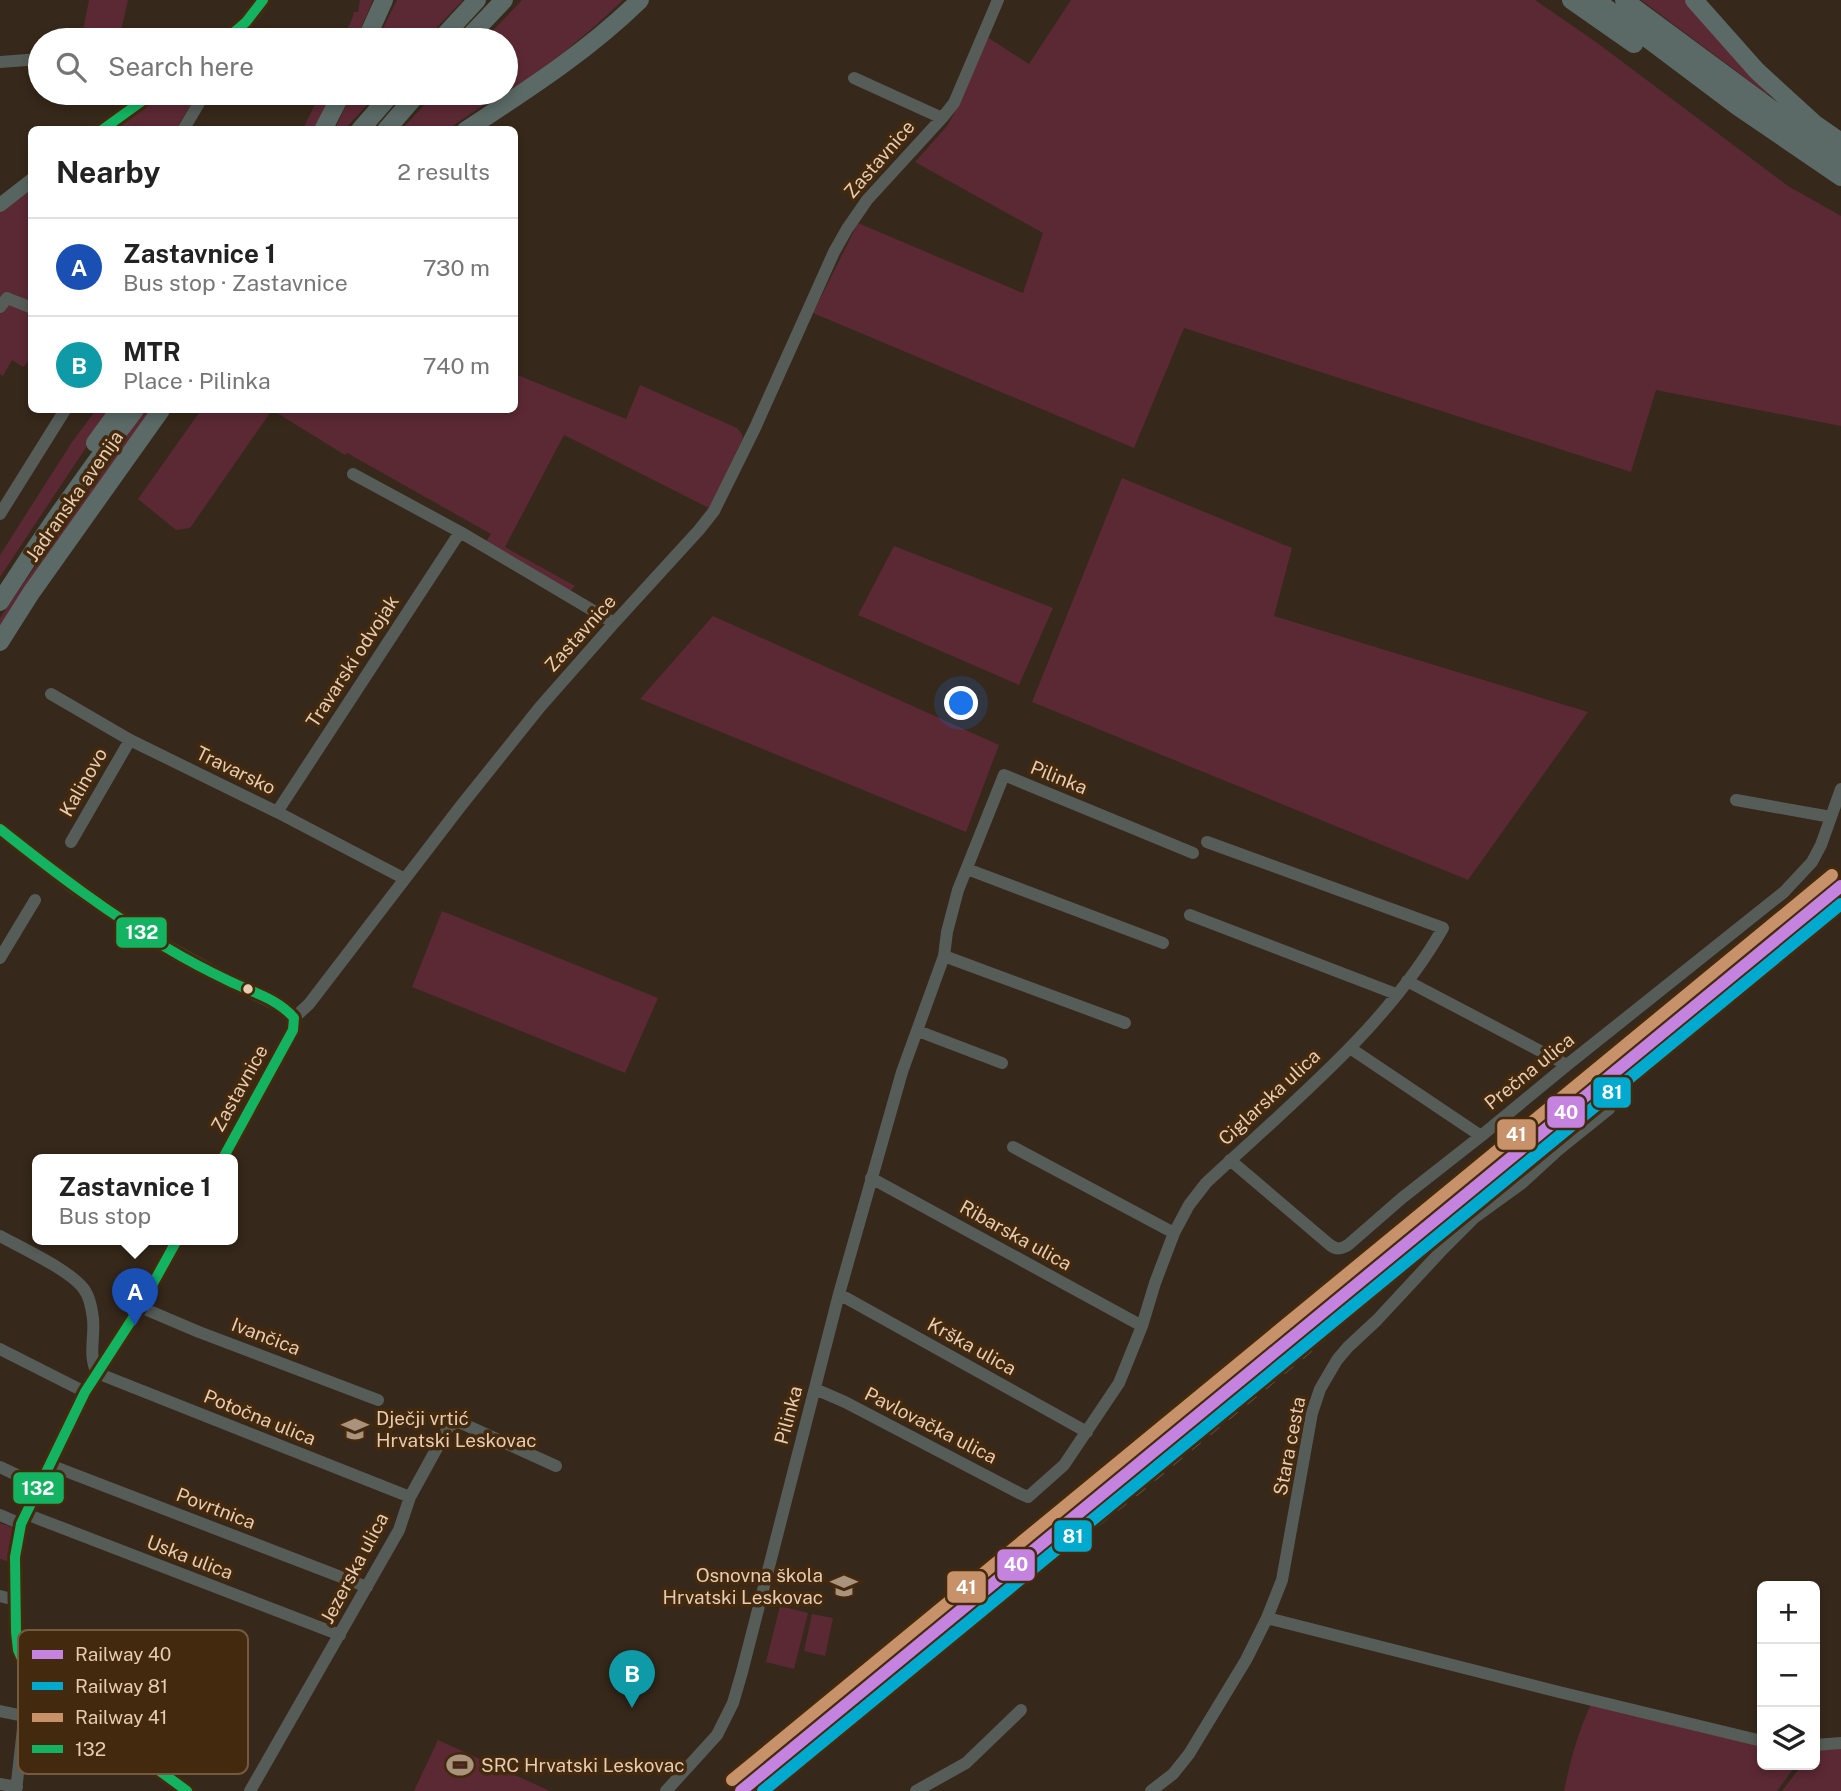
<!DOCTYPE html>
<html lang="en">
<head>
<meta charset="utf-8">
<style>
	:root { --surface:#fff; --page:#f6f6f6; --text:#222; --muted:#767676; --line:#e0e0e0; --accent:#d93025 }
	body { margin:0; font-family:"Public Sans",sans-serif; background:var(--page); color:var(--text) }
	.controls { position:absolute; right:21px; bottom:21px; display:grid; overflow:hidden; border-radius:10px; box-shadow:0 4px 10px #0003 }
	.controls button { width:63px; height:63px; display:grid; place-items:center; padding:0; border:0; border-bottom:2px solid var(--line); background:var(--surface); color:var(--text); font:35px sans-serif }
	.you { position:absolute; left:962px; top:704px; width:24px; height:24px; margin:-18px; border:5px solid #fff; border-radius:50%; background:#1a73e8; box-shadow:0 0 0 10px #1a73e833 }
	.badge { display:grid; place-items:center; width:46px; height:46px; border-radius:50%; background:var(--accent); color:#fff; font-size:23px; font-weight:700 }
	.pin { position:absolute; translate:-50% -58px; filter:drop-shadow(0 2px 4px #0008) }
	.pin::after { content:''; position:absolute; top:37px; width:24px; height:21px; background:inherit; clip-path:polygon(0 0,100% 0,50% 100%) }
	.popup { position:absolute; left:32px; top:1154px; width:206px; height:91px; box-sizing:border-box; display:grid; place-content:center; border-radius:10px; background:var(--surface); filter:drop-shadow(0 2px 5px #0005); font-size:23px; white-space:nowrap; color:var(--muted) }
	.popup b { font-size:26px; color:var(--text) }
	.popup::after { content:''; position:absolute; left:50%; top:100%; margin-left:-14px; border:14px solid transparent; border-top-color:var(--surface) }
	.list { margin:0; padding:0; list-style:none }
	h2 { display:flex; justify-content:space-between; align-items:center; height:91px; margin:0; padding:0 28px; font-size:30px }
	h2 small { font-size:23px; font-weight:400; color:var(--muted) }
	.list li { display:grid; grid-template-columns:46px 1fr auto; gap:21px; align-items:center; box-sizing:border-box; height:98px; padding:0 28px; border-top:2px solid var(--line) }
	.list b { display:block; font-size:26px; white-space:nowrap }
	.list p { margin:0; font-size:23px; white-space:nowrap; color:var(--muted) }
	.list em { font-size:23px; font-style:normal; color:var(--muted) }
	.icon { flex:none; width:38px; height:38px; fill:none; stroke:currentColor; stroke-width:2; stroke-linecap:round; stroke-linejoin:round }
	.map { position:relative; flex:none; width:1841px; height:1791px; overflow:hidden }
	.search { position:absolute; background:var(--surface); box-shadow:0 4px 10px #0003; left:28px; top:28px; width:490px; height:77px; display:flex; align-items:center; gap:18px; box-sizing:border-box; padding:0 24px; border-radius:38px; color:var(--muted); font-size:26px }
	.panel { position:absolute; background:var(--surface); box-shadow:0 4px 10px #0003; left:28px; top:126px; width:490px; height:287px; border-radius:10px }
	.map>svg:first-child { display:block }
	.green { fill:#5b2934 }
	.lines { fill:none; stroke-linecap:round; stroke-linejoin:round }
	.minor { stroke:#565c58; stroke-width:12 }
	.major { stroke:#576561; stroke-width:14 }
	.highway { stroke:#5b6a66; stroke-width:18 }
	.rail { stroke:#616059; stroke-width:2.5; stroke-dasharray:12 12; stroke-linecap:butt }
	.bus-1-casing { stroke:#43290d; stroke-width:16 }
	.bus-1 { stroke:#13b361; stroke-width:10 }
	.rail-1-casing { stroke:#43290d; stroke-width:18 }
	.rail-2-casing { stroke:#43290d; stroke-width:18 }
	.rail-3-casing { stroke:#43290d; stroke-width:18 }
	.rail-1 { stroke:#c483df; stroke-width:12 }
	.rail-2 { stroke:#00a9ce; stroke-width:12 }
	.rail-3 { stroke:#c7916a; stroke-width:12 }
	.bus-dot { fill:#e8ccb2; stroke:#43290d; stroke-width:2.5 }
	.labels { text-anchor:middle; dominant-baseline:central; stroke-width:7; stroke-linejoin:round; paint-order:stroke }
	.street-label { font-size:19px; fill:#e8ccb2; stroke:#43290d }
	.poi-label { font-size:19px; fill:#e8ccb2; stroke:#43290d; text-anchor:start }
	.key { fill:#43290d; stroke:#755a3f; stroke-width:2 }
	.key-label { font-size:19px; fill:#e8ccb2 }
	.line-badge { stroke:#43290d; stroke-width:2.5 }
	.badge-label { font-size:19px; text-anchor:middle; font-weight:bold; fill:#fff }
</style>
</head>
<body>
<div class="map">
<svg width="1841" height="1791" viewBox="0 0 1841 1791">
	<rect width="100%" height="100%" fill="#36281a"/>
	<path class="green" d="M89 0H128L119 40H81Z
		M360 0H373L356 40H341C346 30 352 23 354 12H358Z
		M397 0H463L425 40H377Z
		M522 0H623C587 35 549 66 506 92V40H484Z
		M1071 0H1535L1596 42 1788 186 1841 216V426L1656 390 1631 472 1184 328 1134 448 813 313 858 223 1023 293 1043 233 915 162 947 126 960 103 987 37 1029 64Z
		M1641 0H1688L1769 94H1767Z
		M164 93H198L176 129 112 130Z
		M316 93H336L317 129 292 130 293 128 304 127 317 100Z
		M352 93H378L345 129H335Z
		M435 93H505L494 98 448 129H402Z
		M31 188V302L12 293H3L0 298V212Z
		M6 303 31 312V359L23 367 12 360 3 376 0 374V314Z
		M515 374 626 419 640 385 737 428 742 434 743 438 709 508 564 435 505 547 575 586 569 593 485 543 491 534 347 453 345 455 272 410 190 528 176 530 138 499 201 410H514Z
		M96 410H111L0 577V555L72 442Z
		M145 410H151L62 535 0 627V618L23 584Z
		M1122 478 1292 548 1274 616 1588 712 1468 880 1032 702Z
		M894 546 1053 608 1019 685 858 615Z
		M713 616 999 745 966 832 640 699Z
		M442 911 658 998 625 1073 412 987Z
		M0 1523 14 1528 9 1562 0 1559Z
		M780 1606 808 1613 794 1669 766 1662Z
		M812 1614 833 1618 825 1656 804 1651Z
		M1591 1704 1762 1744V1765H1796L1777 1791H1564C1570 1761 1578 1732 1591 1704Z
		M438 1740 550 1791H414Z
		M1841 1746V1791H1782L1802 1765H1815V1751Z"/>
	<g class="lines">
		<path class="minor" d="M0 62 40 59
			M854 78 942 118 954 103 998 0
			M183 130 205 93
			M0 307 7 298 32 308
			M353 474 460 532 614 623
			M0 514 65 410
			M51 694 130 740 277 812 405 879
			M1736 800 1831 817
			M277 812 460 532
			M71 842 130 740
			M967 869 1163 943
			M1190 915 1396 994
			M944 956 1125 1023
			M0 958 35 900
			M1407 981 1567 1065
			M294 1018 309 1004 460 807 540 707 614 623 699 530 714 511 755 428 834 252 847 229 867 200 942 118
			M918 1031 1002 1063
			M1350 1048 1481 1136
			M1013 1147 1174 1233
			M1230 1160 1330 1245C1337 1250 1341 1249 1348 1245L1402 1198 1481 1136 1567 1065 1784 892 1812 862 1821 845 1841 789
			M871 1178 1142 1326
			M0 1236C22 1248 69 1270 83 1288 89 1295 92 1310 93 1319 95 1338 88 1355 97 1373L410 1497
			M839 1294 1087 1432
			M140 1307 199 1332 378 1400
			M0 1349 85 1392
			M815 1389 845 1402 1021 1494 1028 1497 1064 1465 1119 1383 1142 1326 1155 1283 1174 1233 1189 1205 1206 1183C1288 1106 1387 1027 1443 928L1207 842
			M50 1465 367 1587
			M0 1467 40 1486
			M26 1514 340 1635
			M0 1515 21 1524
			M0 1596 15 1600
			M1267 1618 1559 1692 1762 1741
			M0 1711 24 1716
			M1815 1745 1841 1743
			M0 1784 17 1787
			M16 1791 29 1675
			M250 1791 399 1530 410 1497 449 1426 459 1422 556 1466
			M666 1791 717 1735 733 1703 742 1672 839 1294 902 1072 944 956 947 932 958 890 1004 775 1193 853
			M916 1791 966 1763 1021 1710
			M1151 1791 1173 1774 1189 1754 1246 1660 1267 1618 1282 1580 1312 1413 1320 1389 1337 1360 1348 1347 1377 1320 1443 1249 1474 1218 1521 1184 1558 1150 1609 1109"/>
		<path class="major" d="M225 40C240 29 254 16 263 0
			M101 130 153 93
			M0 205 32 180
			M0 829 75 888 147 936 223 978 283 1007 294 1018 293 1030 222 1160
			M177 1240 140 1307 85 1392 21 1524 15 1557 16 1632 18 1650 29 1675 187 1791"/>
		<path class="highway" d="M1571 0 1634 44
			M1596 0 1737 106 1841 177
			M1624 0 1804 133 1841 157
			M1694 0 1757 71 1815 124 1841 142
			M366 40 384 0
			M440 40 477 0
			M466 40 504 0
			M323 130 342 93
			M360 130 392 93
			M386 130 418 93
			M466 130C527 90 588 51 640 0
			M95 443 119 410
			M0 602C42 536 87 472 135 410
			M0 642 31 593 161 410"/>
		<path class="rail" d="M1023 1585 1130 1500 1318 1345 1418 1246
			M835 1731 897 1689 1031 1578"/>
		<g class="bus-1-casing">
			<path id="bus-1" d="M225 40 246 22 263 0
				M102 130 153 93
				M0 829C54 872 108 913 167 948 187 960 208 971 229 981 251 992 277 998 294 1018
				M222 1160 293 1030 294 1018
				M177 1240 140 1307 85 1392 21 1524 15 1557 16 1632 18 1650 29 1675 187 1791"/>
		</g>
		<use href="#bus-1" class="bus-1"/>
		<g class="rail-1-casing">
			<path id="rail-1" d="M741 1791 1841 886"/>
		</g>
		<g class="rail-2-casing">
			<path id="rail-2" d="M763 1791 1841 904"/>
		</g>
		<g class="rail-3-casing">
			<path id="rail-3" d="M732 1780 1832 875"/>
		</g>
		<use href="#rail-1" class="rail-1"/>
		<use href="#rail-2" class="rail-2"/>
		<use href="#rail-3" class="rail-3"/>
	</g>
	<defs>
		<g id="school-bare" transform="scale(2.1)"><path d="M0-5L7-2L0 1L-7-2ZM-4 1L0 2.5L4 1V4Q0 6-4 4Z" fill="#aa937d" stroke="#43290d" stroke-width="2.5" paint-order="stroke"/></g>
		<g id="stadium-bare" transform="scale(2.1)"><path d="M0-5a6.5 5 0 1 0 0 10a6.5 5 0 1 0 0-10ZM-3.5-1.8h7v3.6h-7Z" fill="#aa937d" stroke="#43290d" stroke-width="2.5" paint-order="stroke"/></g>
	</defs>
	<g fill-rule="evenodd">
		<use href="#school-bare" x="355" y="1429"/>
		<use href="#school-bare" x="844" y="1586"/>
		<use href="#stadium-bare" x="460" y="1765"/>
	</g>
	<circle class="bus-dot" cx="248" cy="989" r="6"/>
	<g class="labels">
		<g class="street-label">
			<text transform="translate(879 159) rotate(-49)">Zastavnice</text>
			<text transform="translate(74 496) rotate(-55)">Jadranska avenija</text>
			<text transform="translate(580 633) rotate(-48)">Zastavnice</text>
			<text transform="translate(352 661) rotate(-57)">Travarski odvojak</text>
			<text transform="translate(236 770) rotate(26)">Travarsko</text>
			<text transform="translate(1059 777) rotate(22)">Pilinka</text>
			<text transform="translate(83 782) rotate(-60)">Kalinovo</text>
			<text transform="translate(1529 1071) rotate(-39)">Prečna ulica</text>
			<text transform="translate(239 1088) rotate(-61)">Zastavnice</text>
			<text transform="translate(1269 1097) rotate(-43)">Ciglarska ulica</text>
			<text transform="translate(1016 1235) rotate(29)">Ribarska ulica</text>
			<text transform="translate(266 1336) rotate(21)">Ivančica</text>
			<text transform="translate(972 1346) rotate(29)">Krška ulica</text>
			<text transform="translate(788 1415) rotate(-75)">Pilinka</text>
			<text transform="translate(260 1417) rotate(22)">Potočna ulica</text>
			<text transform="translate(931 1425) rotate(27)">Pavlovačka ulica</text>
			<text transform="translate(1289 1446) rotate(-79)">Stara cesta</text>
			<text transform="translate(216 1508) rotate(21)">Povrtnica</text>
			<text transform="translate(190 1557) rotate(21)">Uska ulica</text>
			<text transform="translate(354 1568) rotate(-62)">Jezerska ulica</text>
		</g>
		<g class="poi-label">
			<text x="376" y="1418">Dječji vrtić<tspan x="376" dy="22">Hrvatski Leskovac</tspan></text>
			<text x="823" y="1575" text-anchor="end">Osnovna škola<tspan x="823" dy="22">Hrvatski Leskovac</tspan></text>
			<text x="481" y="1765">SRC Hrvatski Leskovac</text>
		</g>
	</g>
	<rect x="18" y="1630" width="230" height="144" rx="10" class="key"/>
	<rect x="32" y="1650" width="31" height="9" fill="#c483df"/>
	<rect x="32" y="1682" width="31" height="8" fill="#00a9ce"/>
	<rect x="32" y="1713" width="31" height="9" fill="#c7916a"/>
	<rect x="32" y="1745" width="31" height="8" fill="#13b361"/>
	<g class="key-label">
		<text x="75" y="1661">Railway 40</text>
		<text x="75" y="1693">Railway 81</text>
		<text x="75" y="1724">Railway 41</text>
		<text x="75" y="1756">132</text>
	</g>
	<g class="line-badge">
		<rect x="115" y="916" width="53" height="33" rx="7" fill="#13b361"/>
		<rect x="1592" y="1076" width="40" height="33" rx="7" fill="#00a9ce"/>
		<rect x="1546" y="1095" width="40" height="34" rx="7" fill="#c483df"/>
		<rect x="1496" y="1118" width="41" height="33" rx="7" fill="#c7916a"/>
		<rect x="12" y="1471" width="53" height="34" rx="7" fill="#13b361"/>
		<rect x="1053" y="1519" width="40" height="34" rx="7" fill="#00a9ce"/>
		<rect x="996" y="1548" width="40" height="34" rx="7" fill="#c483df"/>
		<rect x="946" y="1570" width="41" height="34" rx="7" fill="#c7916a"/>
	</g>
	<g class="badge-label">
		<text x="142" y="939">132</text>
		<text x="1612" y="1099">81</text>
		<text x="1566" y="1119">40</text>
		<text x="1516" y="1141">41</text>
		<text x="38" y="1495">132</text>
		<text x="1073" y="1543">81</text>
		<text x="1016" y="1571">40</text>
		<text x="966" y="1594">41</text>
	</g>
</svg>
<div class="controls">
<button>+</button>
<button>−</button>
<button><svg class="icon" aria-label="layers" viewBox="0 0 24 24"><path d="M12 4l9 5-9 5-9-5zM3 14l9 5 9-5"/></svg></button>
</div>
<div class="you"></div>
<div class="pin badge" style="left:135px;top:1326px;background:#1a4fb4">A</div>
<div class="popup"><b>Zastavnice 1</b>Bus stop</div>
<div class="pin badge" style="left:632px;top:1708px;background:#0f9aa8">B</div>
<div class="search"><svg class="icon" aria-label="search" viewBox="0 0 24 24"><circle cx="10" cy="10" r="6"/><path d="M15 15l6 6"/></svg>Search here</div>
<section class="panel">
<h2>Nearby<small>2 results</small></h2>
<ul class="list">
<li><span class="badge" style="background:#1a4fb4">A</span><div><b>Zastavnice 1</b><p>Bus stop · Zastavnice</p></div><em>730 m</em></li>
<li><span class="badge" style="background:#0f9aa8">B</span><div><b>MTR</b><p>Place · Pilinka</p></div><em>740 m</em></li>
</ul>
</section>
</div>
</body>
</html>
